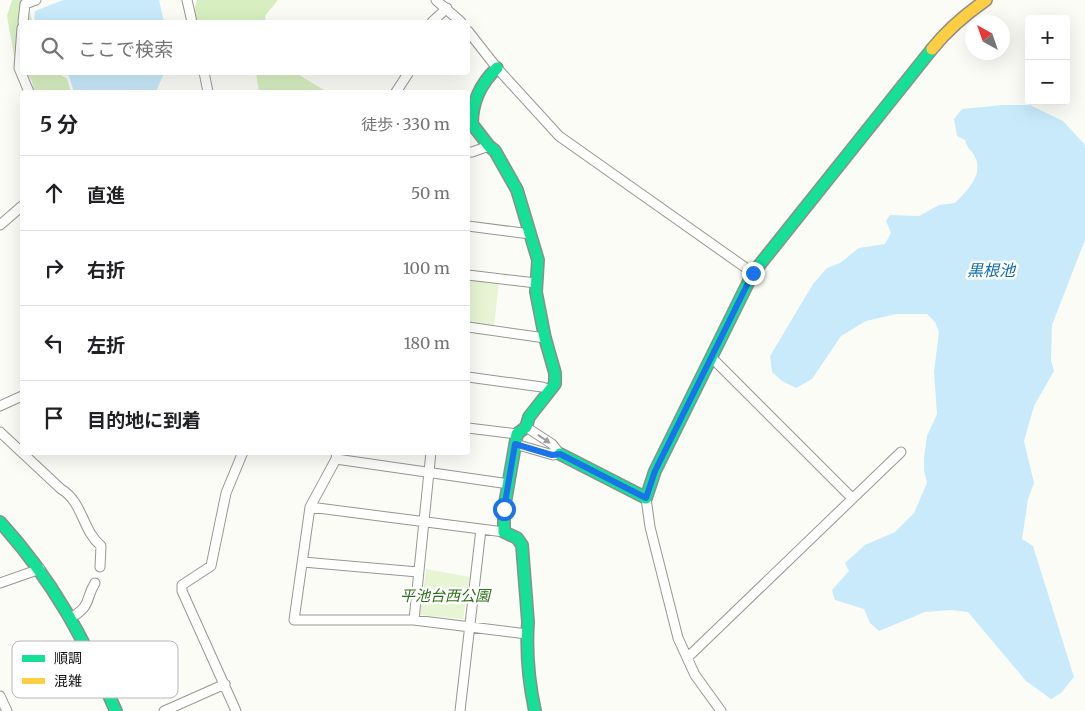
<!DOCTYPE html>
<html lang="ja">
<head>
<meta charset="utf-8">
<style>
	:root { --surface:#fff; --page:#f2f2f2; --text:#202124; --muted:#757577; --line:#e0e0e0 }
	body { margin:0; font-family:Merriweather,"Noto Sans JP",serif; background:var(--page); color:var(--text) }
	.controls { position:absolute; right:15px; top:15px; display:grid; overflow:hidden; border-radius:5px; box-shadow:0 5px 20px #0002 }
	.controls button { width:45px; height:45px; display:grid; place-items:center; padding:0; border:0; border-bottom:1px solid var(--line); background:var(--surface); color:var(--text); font:25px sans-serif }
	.compass { position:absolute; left:965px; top:15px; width:45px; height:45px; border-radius:50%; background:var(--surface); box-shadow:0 5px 20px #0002; rotate:320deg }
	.stop { position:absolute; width:15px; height:15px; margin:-11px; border:4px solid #1a73e8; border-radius:50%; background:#fff }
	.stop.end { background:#1a73e8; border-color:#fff; box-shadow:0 1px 5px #0008 }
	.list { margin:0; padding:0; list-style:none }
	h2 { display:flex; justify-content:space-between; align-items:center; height:65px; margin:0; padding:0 20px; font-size:21px }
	h2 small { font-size:16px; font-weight:400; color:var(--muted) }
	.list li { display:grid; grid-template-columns:32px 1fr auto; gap:15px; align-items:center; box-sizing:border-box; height:75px; padding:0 20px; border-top:1px solid var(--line) }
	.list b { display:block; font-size:19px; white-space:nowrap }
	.list em { font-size:16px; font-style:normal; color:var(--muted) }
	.icon { flex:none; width:28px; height:28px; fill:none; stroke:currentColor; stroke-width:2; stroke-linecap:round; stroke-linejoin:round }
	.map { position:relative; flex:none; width:1085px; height:711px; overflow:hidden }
	.search { position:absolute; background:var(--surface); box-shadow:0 5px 20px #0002; left:20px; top:20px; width:450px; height:55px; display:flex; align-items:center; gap:12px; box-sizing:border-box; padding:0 18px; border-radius:5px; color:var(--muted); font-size:19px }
	.panel { position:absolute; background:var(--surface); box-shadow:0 5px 20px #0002; left:20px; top:90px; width:450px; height:365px; border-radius:5px }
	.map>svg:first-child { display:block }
	.green { fill:#e7f5d4 }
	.forest { fill:#d7eec1 }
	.water { fill:#c8eafb }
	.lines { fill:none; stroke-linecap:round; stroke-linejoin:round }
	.street-casing { stroke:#969694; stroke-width:11 }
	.fast-casing { stroke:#8d8d8b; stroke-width:14 }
	.slow-casing { stroke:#8d8d8b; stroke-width:14 }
	.street { stroke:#fffffe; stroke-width:9 }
	.fast { stroke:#16e098; stroke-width:11 }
	.slow { stroke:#ffcf43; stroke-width:11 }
	.oneway { fill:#9f9f9f }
	.route { stroke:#1a73e8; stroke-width:6 }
	.labels { text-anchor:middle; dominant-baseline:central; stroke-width:5; stroke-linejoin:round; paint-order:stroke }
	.park-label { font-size:15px; font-style:italic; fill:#2c7118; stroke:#fff }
	.water-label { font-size:16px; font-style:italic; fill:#0a6cb2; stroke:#fff }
	.key { fill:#fff; stroke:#b7b7b7; stroke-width:1 }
	.key-label { font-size:14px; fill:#101010 }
</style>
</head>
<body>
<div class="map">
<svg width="1085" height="711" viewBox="0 0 1085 711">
	<rect width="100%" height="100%" fill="#fcfcf7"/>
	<path class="green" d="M468 279 499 282 494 326 468 323Z
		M426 569 470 577 463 619 420 615Z"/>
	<path class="forest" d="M12 0H25L33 22H22V68L14 56 7 16Z
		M197 0H278L265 16 266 22H198L194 11Z
		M26 73H57L67 79 71 92H34L32 81Z
		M256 73H296L327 92H259Z"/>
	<path class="water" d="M63 0H159L164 22H34L35 11Z
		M63 73H164L156 92H74L69 76Z
		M1003 105H1030L1063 121 1085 145V240L1052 325 1051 360 1054 371 1034 406 1024 441 1034 483 1028 499 1022 539 1033 546 1074 677 1061 693 1051 699 1026 681 968 612 950 610 925 612 879 631 870 623 864 609 835 600 832 590 849 571 845 563 865 545 895 532 914 513 927 483 924 470V457L927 436 937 414 934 372 939 332 935 322 927 314H896L866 321 841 336 812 379 796 388 782 381 772 372 770 356 813 284 827 268 840 263 859 248 885 244 891 233 886 221 890 215 919 216 939 205 955 203C966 192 984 175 975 157 972 149 968 151 965 140L957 136 954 119 962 109Z"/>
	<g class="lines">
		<g class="street-casing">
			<path id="street" d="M187 0 192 22
				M436 0 461 22
				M23 22 25 4 36 0
				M432 22 447 8
				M22 28 19 68 29 92
				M468 31 497 68 559 136 753 273
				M204 72 208 92
				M396 92 409 72
				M468 152H472L489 146
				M0 225 22 206
				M468 226 530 234
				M468 275 536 283
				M468 327 545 338
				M711 357 852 498
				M468 377 542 387 550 390
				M0 406 22 396
				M468 428 517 434
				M0 432 61 489C83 502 82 530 101 546L100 567
				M515 444 553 455 560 454 552 444 526 427
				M337 452 336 459 310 507 294 620H414L527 634
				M336 459 509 484
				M646 498 650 527 678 638 695 675 721 711
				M310 507 504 532
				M303 562 418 572
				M0 583 40 569
				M72 617C92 605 85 599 95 583
				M414 620 431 452
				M687 658 901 452
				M0 696 7 711
				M164 711 225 684
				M236 711 182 591V585L211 566 226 493 243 452
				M460 711 481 529"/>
		</g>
		<g class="fast-casing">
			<path id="fast" d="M497 68C481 83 472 102 472 124L489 146 495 151 517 190 538 260 536 292 545 338 555 373V384L529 417 526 427 517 434 504 509V532L517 538 522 545 528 622C526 651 529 683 535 711
				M560 454 646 498 655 471 753 273 932 49
				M0 522C53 580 84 639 116 711"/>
		</g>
		<g class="slow-casing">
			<path id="slow" d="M932 49C948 29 966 14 986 0"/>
		</g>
		<use href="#street" class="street"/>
		<use href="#fast" class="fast"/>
		<use href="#slow" class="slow"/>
	</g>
	<defs><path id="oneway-solid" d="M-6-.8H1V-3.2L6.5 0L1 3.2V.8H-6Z" transform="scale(1.25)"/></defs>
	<use class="oneway" href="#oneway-solid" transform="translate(544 439) rotate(34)"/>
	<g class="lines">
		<path class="route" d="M504 509 515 444 552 455 560 454 646 498 655 471 753 273"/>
	</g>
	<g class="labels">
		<g class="park-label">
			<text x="445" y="595">平池台西公園</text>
		</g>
		<g class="water-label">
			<text x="991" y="270">黒根池</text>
		</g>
	</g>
	<rect x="12" y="641" width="166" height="57" rx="8" class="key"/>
	<rect x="22" y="655" width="23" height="7" fill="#16e098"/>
	<rect x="22" y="678" width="23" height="6" fill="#ffcf43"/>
	<g class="key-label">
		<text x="54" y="663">順調</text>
		<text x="54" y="686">混雑</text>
	</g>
</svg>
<div class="controls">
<button>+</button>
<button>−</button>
</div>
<svg class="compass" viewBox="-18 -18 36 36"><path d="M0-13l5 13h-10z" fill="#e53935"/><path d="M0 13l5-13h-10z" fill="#757577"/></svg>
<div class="stop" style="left:504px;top:509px"></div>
<div class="stop end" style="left:753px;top:273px"></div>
<div class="search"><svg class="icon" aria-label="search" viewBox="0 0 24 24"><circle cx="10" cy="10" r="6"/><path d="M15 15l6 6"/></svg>ここで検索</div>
<section class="panel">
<h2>5 分<small>徒歩 · 330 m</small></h2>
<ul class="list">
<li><svg class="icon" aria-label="ahead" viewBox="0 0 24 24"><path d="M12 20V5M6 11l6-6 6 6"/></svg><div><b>直進</b></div><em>50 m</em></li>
<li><svg class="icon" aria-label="right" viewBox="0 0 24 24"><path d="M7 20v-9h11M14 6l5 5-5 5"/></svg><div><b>右折</b></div><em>100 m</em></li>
<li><svg class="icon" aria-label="left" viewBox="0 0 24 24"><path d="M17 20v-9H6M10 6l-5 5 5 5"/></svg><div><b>左折</b></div><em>180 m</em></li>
<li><svg class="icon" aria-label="arrive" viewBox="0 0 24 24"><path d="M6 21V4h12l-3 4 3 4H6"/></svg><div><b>目的地に到着</b></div></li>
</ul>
</section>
</div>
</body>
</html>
